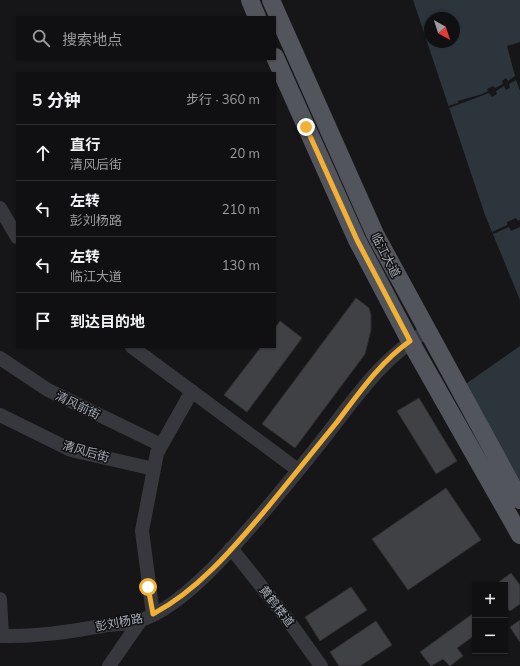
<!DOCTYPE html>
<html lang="zh">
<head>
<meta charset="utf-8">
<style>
	:root { --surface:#101012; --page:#1e1e20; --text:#f1f3f6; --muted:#9c9d9f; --line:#303032 }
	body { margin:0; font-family:Mulish,"Noto Sans SC",sans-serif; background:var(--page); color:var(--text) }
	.controls { position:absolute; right:12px; bottom:12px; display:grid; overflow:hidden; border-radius:0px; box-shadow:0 1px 3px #0004 }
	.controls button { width:36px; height:36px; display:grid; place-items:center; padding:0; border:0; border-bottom:1px solid var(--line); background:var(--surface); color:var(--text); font:20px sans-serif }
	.compass { position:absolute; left:424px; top:12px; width:36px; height:36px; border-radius:50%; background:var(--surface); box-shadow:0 1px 3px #0004; rotate:141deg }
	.stop { position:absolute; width:12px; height:12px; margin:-9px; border:3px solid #f2b134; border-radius:50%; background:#fff }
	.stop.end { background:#f2b134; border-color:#fff; box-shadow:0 1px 4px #0008 }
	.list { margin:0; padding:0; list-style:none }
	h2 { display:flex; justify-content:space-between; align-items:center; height:52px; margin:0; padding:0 16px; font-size:17px }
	h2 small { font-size:13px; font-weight:400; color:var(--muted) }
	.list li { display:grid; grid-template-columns:26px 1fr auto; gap:12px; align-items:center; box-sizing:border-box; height:56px; padding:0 16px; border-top:1px solid var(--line) }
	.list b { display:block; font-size:15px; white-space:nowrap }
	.list p { margin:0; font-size:13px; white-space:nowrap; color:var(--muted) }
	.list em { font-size:13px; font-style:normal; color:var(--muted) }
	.icon { flex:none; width:22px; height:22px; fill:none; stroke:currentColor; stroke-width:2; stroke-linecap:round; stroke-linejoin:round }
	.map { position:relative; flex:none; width:520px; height:666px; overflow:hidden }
	.search { position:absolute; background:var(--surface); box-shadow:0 1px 3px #0004; left:16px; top:16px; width:260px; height:44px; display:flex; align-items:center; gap:10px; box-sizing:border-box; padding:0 14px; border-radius:0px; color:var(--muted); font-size:15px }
	.panel { position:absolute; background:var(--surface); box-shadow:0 1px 3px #0004; left:16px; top:72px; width:260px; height:276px; border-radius:0px }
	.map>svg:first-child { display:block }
	.water { fill:#2c353c; fill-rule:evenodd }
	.pier { fill:#161618 }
	.building { fill:#404145; stroke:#303034 }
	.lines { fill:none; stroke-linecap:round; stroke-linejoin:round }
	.minor { stroke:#37383d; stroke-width:14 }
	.major { stroke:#53555c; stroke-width:18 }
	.route { stroke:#f2b134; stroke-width:5 }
	.labels { text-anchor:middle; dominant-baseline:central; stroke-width:3; stroke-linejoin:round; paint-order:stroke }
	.street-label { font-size:12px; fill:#a8adb8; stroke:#111113 }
</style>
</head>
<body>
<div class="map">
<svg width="520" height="666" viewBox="0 0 520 666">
	<rect width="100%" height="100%" fill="#161618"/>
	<path class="water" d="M413 0H520V300L485 215ZM430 18H454V42H430Z
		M520 346V508L464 385Z"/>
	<path class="pier" d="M520 42V91L516 80 509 84 510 88 506 90 504 86 496 91 497 94 492 97 489 93 449 108 448 106 458 103V101L482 94 488 91 487 89 493 86 495 88 503 84 502 81 506 78 508 81 515 76 507 46Z
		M516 218 518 221 520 220V227L511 231 509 227 493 234 492 232 507 225V222Z"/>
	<path class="building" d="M356 298 369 308 371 315V330L365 354 295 448 262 424Z
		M280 321 302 338 247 412 224 395 261 347H275V328Z
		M419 398 457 461 436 474 397 411Z
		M446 488 481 540 408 590 372 539Z
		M511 573 520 585V604L510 611 505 605V585H495Z
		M351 587 367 610 320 641 305 617Z
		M475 612V635L457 648 463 656 450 666 443 659 431 666 420 652Z
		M520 620V642L510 627Z
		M376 621 392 645 360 666H339L330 652Z"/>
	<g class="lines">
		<path class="minor" d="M0 208 17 237
			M132 347 298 470
			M0 358 48 390 161 445
			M0 415 71 450 154 469
			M231 548 288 620 321 666
			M0 599 2 636
			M153 614 142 531 157 453 192 391
			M0 636C36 637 67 632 102 626 114 624 129 624 141 620 186 606 241 538 272 502 292 478 312 454 331 429 361 390 384 357 427 331
			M109 666 141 620"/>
		<path class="major" d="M250 0 257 17
			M271 0 375 234 520 500
			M275 57 357 240 410 341 520 535"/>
	</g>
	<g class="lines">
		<path class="route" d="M148 587 153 614C199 590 235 546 268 507 291 479 314 450 337 422 359 393 380 362 410 341L357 240 306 127"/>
	</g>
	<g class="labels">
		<g class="street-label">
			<text transform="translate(386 255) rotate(63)">临江大道</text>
			<text transform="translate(78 405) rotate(26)">清风前街</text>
			<text transform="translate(86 451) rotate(16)">清风后街</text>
			<text transform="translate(277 606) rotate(52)">黄鹤楼道</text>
			<text transform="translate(119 622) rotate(-11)">彭刘杨路</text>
		</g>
	</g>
</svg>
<div class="controls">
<button>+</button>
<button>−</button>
</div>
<svg class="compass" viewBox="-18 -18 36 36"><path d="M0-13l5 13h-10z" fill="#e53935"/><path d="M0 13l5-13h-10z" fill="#9c9d9f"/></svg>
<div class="stop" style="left:148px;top:587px"></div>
<div class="stop end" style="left:306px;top:127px"></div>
<div class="search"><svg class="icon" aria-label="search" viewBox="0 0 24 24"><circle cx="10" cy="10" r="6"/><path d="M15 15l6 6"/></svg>搜索地点</div>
<section class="panel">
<h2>5 分钟<small>步行 · 360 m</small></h2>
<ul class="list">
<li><svg class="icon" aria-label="ahead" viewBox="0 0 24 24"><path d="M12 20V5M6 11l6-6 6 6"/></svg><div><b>直行</b><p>清风后街</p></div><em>20 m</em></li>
<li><svg class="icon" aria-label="left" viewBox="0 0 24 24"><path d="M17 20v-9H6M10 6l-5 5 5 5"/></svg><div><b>左转</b><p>彭刘杨路</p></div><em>210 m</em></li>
<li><svg class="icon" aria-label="left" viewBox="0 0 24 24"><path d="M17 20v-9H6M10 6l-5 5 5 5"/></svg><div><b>左转</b><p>临江大道</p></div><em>130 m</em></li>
<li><svg class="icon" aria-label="arrive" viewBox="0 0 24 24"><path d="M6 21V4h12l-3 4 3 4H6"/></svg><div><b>到达目的地</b></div></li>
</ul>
</section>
</div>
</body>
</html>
